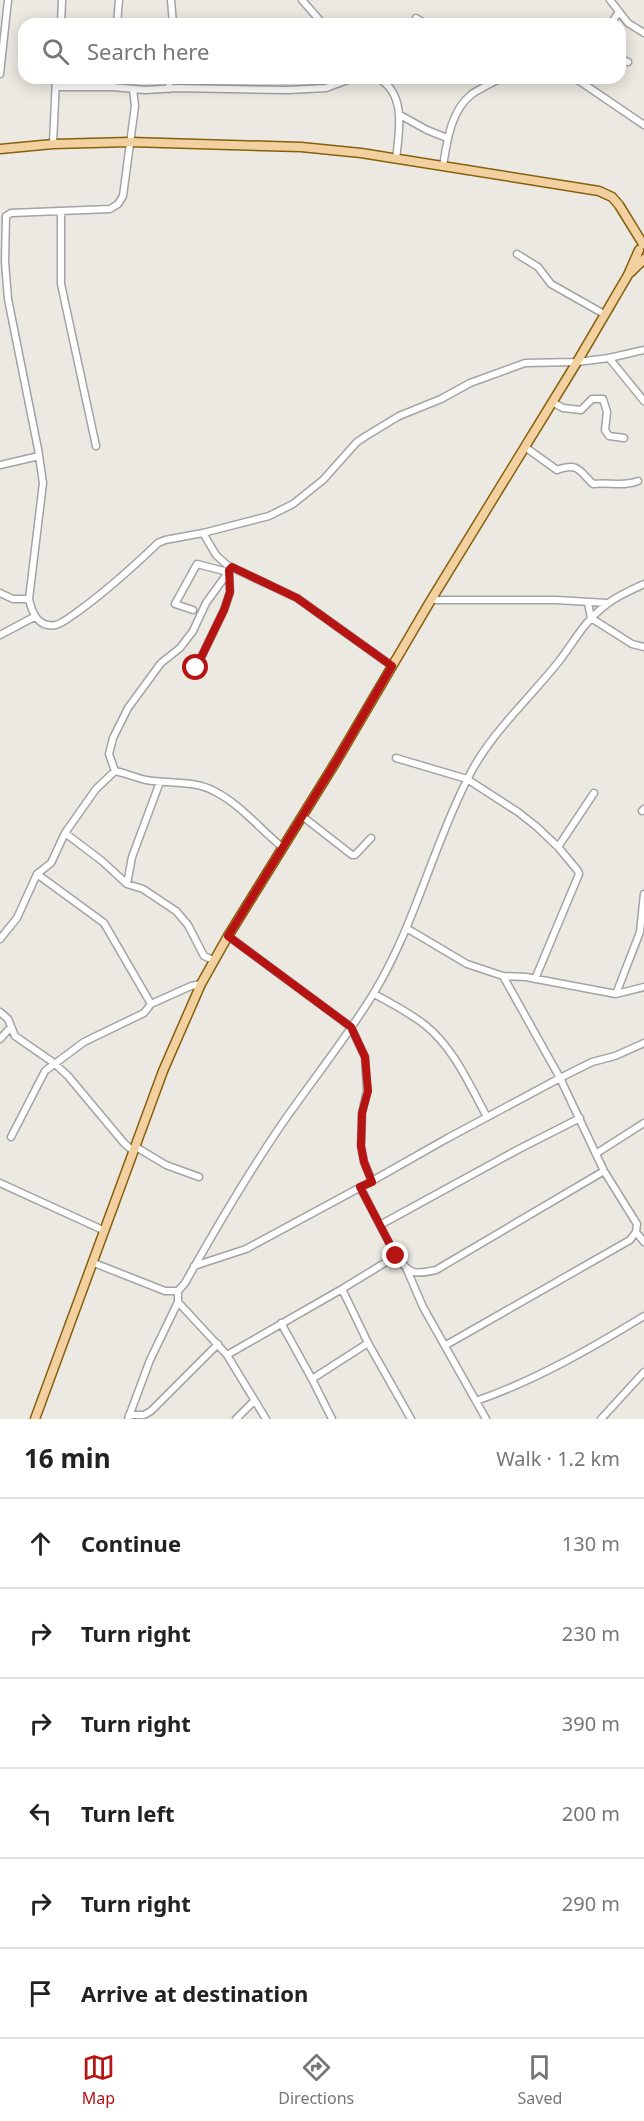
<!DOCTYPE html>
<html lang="en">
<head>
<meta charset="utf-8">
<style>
	:root { --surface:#fff; --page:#f6f6f6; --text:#222; --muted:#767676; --line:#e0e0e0; --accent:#b51412 }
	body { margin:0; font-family:"Noto Sans",sans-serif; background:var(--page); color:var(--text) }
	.stop { position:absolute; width:18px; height:18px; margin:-14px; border:4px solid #b51412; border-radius:50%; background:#fff }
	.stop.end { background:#b51412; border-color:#fff; box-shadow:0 2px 6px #0008 }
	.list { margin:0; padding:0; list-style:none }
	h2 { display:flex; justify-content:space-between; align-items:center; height:78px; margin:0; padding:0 24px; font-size:26px }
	h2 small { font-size:20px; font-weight:400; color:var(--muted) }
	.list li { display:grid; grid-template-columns:39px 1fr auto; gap:18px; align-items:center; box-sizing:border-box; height:90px; padding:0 24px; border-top:2px solid var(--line) }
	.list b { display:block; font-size:22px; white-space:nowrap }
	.list em { font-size:20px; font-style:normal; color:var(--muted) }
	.icon { flex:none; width:33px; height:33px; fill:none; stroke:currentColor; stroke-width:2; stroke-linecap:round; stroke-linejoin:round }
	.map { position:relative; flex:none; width:644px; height:1419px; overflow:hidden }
	.search { position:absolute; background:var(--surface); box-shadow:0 3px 15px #0003; left:18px; right:18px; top:18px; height:66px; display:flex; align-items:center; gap:15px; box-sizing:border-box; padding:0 21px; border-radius:18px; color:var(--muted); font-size:22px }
	.sheet { height:618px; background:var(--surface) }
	nav { display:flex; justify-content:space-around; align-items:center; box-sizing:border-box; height:84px; border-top:2px solid var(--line); background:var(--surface); font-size:16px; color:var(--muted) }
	nav a { display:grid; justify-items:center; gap:3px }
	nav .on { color:var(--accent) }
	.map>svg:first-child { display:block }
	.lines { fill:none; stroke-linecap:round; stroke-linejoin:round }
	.minor-casing { stroke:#a3a3a3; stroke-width:9 }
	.major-casing { stroke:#86600d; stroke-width:11 }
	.minor { stroke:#fff; stroke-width:6 }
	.major { stroke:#f3d0a0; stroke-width:8 }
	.route { stroke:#b51412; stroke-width:8 }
</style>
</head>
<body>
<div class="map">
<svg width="644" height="1419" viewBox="0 0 644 1419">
	<rect width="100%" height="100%" fill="#ece9e2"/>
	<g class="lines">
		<g class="minor-casing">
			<path id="minor" d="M171 0 173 24
				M302 0 323 24
				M610 0 628 23 644 33
				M416 18 426 24
				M61 24 62 0
				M117 24 119 0
				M611 24 618 13
				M620 58 628 62
				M0 74 8 0
				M378 78C407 94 399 132 396 159
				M575 78 644 125
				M56 87H113L145 90 177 88 288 90 326 88 353 78
				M113 87 114 78
				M133 89 135 106 123 196 118 204 110 209 11 213 6 216 5 262 8 299 38 449 43 483 29 599C32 613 38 628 56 625 63 623 70 617 76 613 105 592 132 568 158 543L165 540 203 533 216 555 227 565 297 598 392 666
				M169 89 170 78
				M400 115 427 130 447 138
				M53 144 56 78
				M443 166C447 141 451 110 472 94 481 88 492 83 501 78
				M61 211V284L96 446
				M517 254 538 267 551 284 604 314
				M609 358 644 401
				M552 402 563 408 581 410 592 399H603L607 412 605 430 609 436 624 438
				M525 447 557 470C579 462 579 471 593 484 609 482 623 487 638 481
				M0 465 39 456
				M203 533 269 516 293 504 323 480 357 442 366 436 399 416 441 399 470 383 525 363 577 362 609 358 644 350
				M232 567 206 603 193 631 180 648 161 663 128 708 113 738 109 754 115 771C126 773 136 778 146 780 168 784 194 780 214 791 240 804 260 829 282 847
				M0 593 13 599H29
				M431 600H556L607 603
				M588 603 591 618 632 644 644 647
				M193 610 175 604 197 564 228 572
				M0 635 34 617
				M196 668 224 610 230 592 229 571
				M396 758 467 779 518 812 537 827 558 847 578 871 579 874 535 979
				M642 811 644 809
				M302 816 352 855H355L371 838
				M65 833 102 861 127 884 143 889 176 911 188 925 204 956 213 960
				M558 847 594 793
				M37 874 104 923 151 1004
				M127 884 132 857 160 782
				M408 929 467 964 503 976 526 977 616 994 644 987
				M228 936 351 1027 365 1057 367 1091 362 1113 361 1146 364 1162 372 1181
				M0 939 17 918 37 874 51 863 65 833 96 789 115 771
				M374 994C391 1003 410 1013 425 1025 454 1048 470 1086 487 1117
				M616 994 640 932 644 894
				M0 1012 8 1019 15 1036 54 1063 68 1076 124 1143 134 1152
				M0 1039 11 1027
				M11 1137 45 1071 84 1042 144 1013 151 1004 191 986 201 984
				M136 1147 166 1165 199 1177
				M597 1153 644 1123
				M0 1183 105 1231
				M360 1187 396 1256
				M380 1225 519 1149 580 1118
				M636 1232 644 1242
				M94 1263 165 1291H178L185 1283C216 1228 248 1173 284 1121 314 1078 348 1036 375 991 415 924 432 849 467 780 488 736 526 702 556 665 571 647 582 624 601 609 613 598 629 591 644 584
				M194 1266 246 1249 372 1181 446 1139 560 1078 592 1062 615 1056 644 1043
				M407 1270 423 1307 486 1419
				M342 1289 368 1343 411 1419
				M178 1302 227 1355 266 1419
				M281 1323 312 1379 368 1343
				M446 1345 630 1240 636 1232 637 1224 604 1171 560 1078 503 976
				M227 1355 342 1289 396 1256C410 1274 413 1275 436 1270L604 1171
				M312 1379 332 1419
				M476 1401C536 1380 590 1349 644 1316
				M129 1415H144L151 1411 218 1344
				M128 1419 150 1360 178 1302V1291
				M236 1419 254 1401
				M601 1419 644 1372"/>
		</g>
		<g class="major-casing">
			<path id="major" d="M0 149 53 144 130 142 301 147 361 153 599 191 612 197 619 205 643 244
				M631 272 644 259
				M35 1419 163 1071 201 984 228 936 337 760 431 600 577 362 628 275 639 250"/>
		</g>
		<use href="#minor" class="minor"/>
		<use href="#major" class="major"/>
	</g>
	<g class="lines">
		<path class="route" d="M196 668 224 610 230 592 229 570 232 567 297 598 392 666 337 760 228 936 351 1027 365 1057 368 1091 362 1113 361 1146 364 1162 372 1182 360 1187 396 1256"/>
	</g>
</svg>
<div class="stop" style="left:196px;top:668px"></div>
<div class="stop end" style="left:396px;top:1256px"></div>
<div class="search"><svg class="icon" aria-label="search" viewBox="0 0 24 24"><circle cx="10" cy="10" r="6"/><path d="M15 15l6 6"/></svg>Search here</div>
</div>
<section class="sheet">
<h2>16 min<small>Walk · 1.2 km</small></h2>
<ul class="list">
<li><svg class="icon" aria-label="ahead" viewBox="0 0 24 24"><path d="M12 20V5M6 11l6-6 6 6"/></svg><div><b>Continue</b></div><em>130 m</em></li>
<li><svg class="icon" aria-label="right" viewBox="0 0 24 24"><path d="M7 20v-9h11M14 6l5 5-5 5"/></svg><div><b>Turn right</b></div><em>230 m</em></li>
<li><svg class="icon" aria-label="right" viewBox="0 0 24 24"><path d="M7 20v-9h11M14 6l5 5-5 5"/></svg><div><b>Turn right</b></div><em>390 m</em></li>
<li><svg class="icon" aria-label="left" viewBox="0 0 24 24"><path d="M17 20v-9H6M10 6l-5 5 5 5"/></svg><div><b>Turn left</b></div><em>200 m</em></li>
<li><svg class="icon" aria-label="right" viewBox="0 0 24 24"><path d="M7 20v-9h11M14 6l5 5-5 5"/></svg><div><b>Turn right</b></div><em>290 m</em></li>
<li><svg class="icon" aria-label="arrive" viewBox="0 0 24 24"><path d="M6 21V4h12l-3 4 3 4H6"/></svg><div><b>Arrive at destination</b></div></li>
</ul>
</section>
<nav>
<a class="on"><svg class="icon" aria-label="map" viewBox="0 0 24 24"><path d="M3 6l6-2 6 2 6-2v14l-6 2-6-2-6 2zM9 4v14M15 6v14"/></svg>Map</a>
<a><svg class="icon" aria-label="directions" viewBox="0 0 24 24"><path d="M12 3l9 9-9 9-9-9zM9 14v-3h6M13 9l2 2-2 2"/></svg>Directions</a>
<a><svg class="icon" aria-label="saved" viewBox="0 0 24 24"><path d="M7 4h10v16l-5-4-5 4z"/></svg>Saved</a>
</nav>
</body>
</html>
